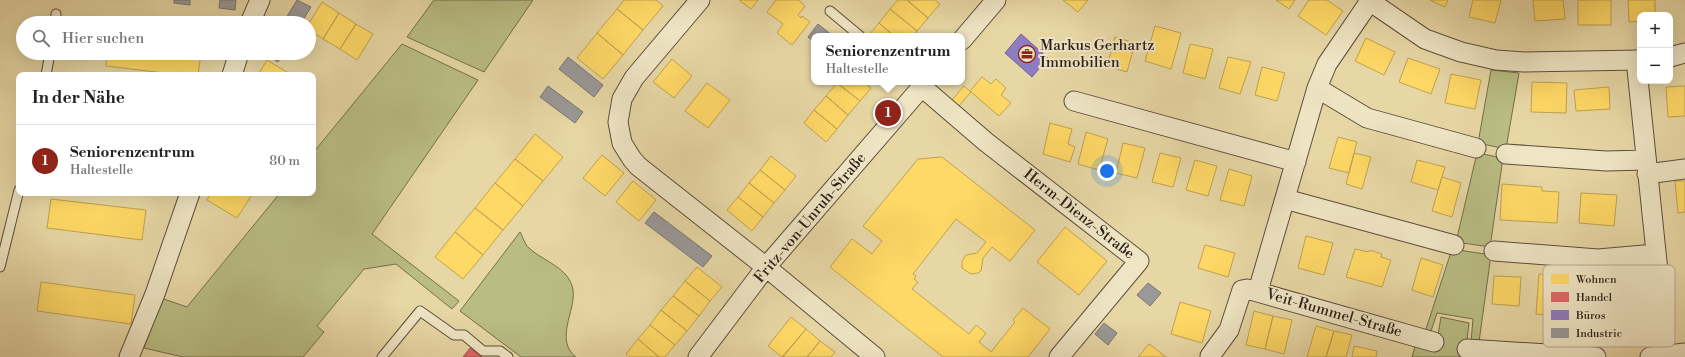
<!DOCTYPE html>
<html lang="de">
<head>
<meta charset="utf-8">
<style>
	:root { --surface:#fff; --page:#f6f6f6; --text:#222; --muted:#767676; --line:#e0e0e0; --accent:#8f2418 }
	body { margin:0; font-family:"Libre Bodoni",serif; background:var(--page); color:var(--text) }
	.controls { position:absolute; right:12px; top:12px; display:grid; overflow:hidden; border-radius:8px; box-shadow:0 4px 16px #0002 }
	.controls button { width:36px; height:36px; display:grid; place-items:center; padding:0; border:0; border-bottom:1px solid var(--line); background:var(--surface); color:var(--text); font:20px sans-serif }
	.you { position:absolute; left:1107px; top:171px; width:14px; height:14px; margin:-10px; border:3px solid #fff; border-radius:50%; background:#1a73e8; box-shadow:0 0 0 6px #1a73e833 }
	.badge { display:grid; place-items:center; width:26px; height:26px; border-radius:50%; background:var(--accent); color:#fff; font-size:13px; font-weight:700 }
	.pin { position:absolute; translate:-50% -50%; border:2px solid #fff; box-shadow:0 1px 4px #0006 }
	.popup { position:absolute; left:811px; top:33px; width:154px; height:52px; box-sizing:border-box; display:grid; place-content:center; border-radius:8px; background:var(--surface); filter:drop-shadow(0 1px 3px #0005); font-size:13px; white-space:nowrap; color:var(--muted) }
	.popup b { font-size:15px; color:var(--text) }
	.popup::after { content:''; position:absolute; left:50%; top:100%; margin-left:-8px; border:8px solid transparent; border-top-color:var(--surface) }
	.list { margin:0; padding:0; list-style:none }
	h2 { display:flex; justify-content:space-between; align-items:center; height:52px; margin:0; padding:0 16px; font-size:17px }
	h2 small { font-size:13px; font-weight:400; color:var(--muted) }
	.list li { display:grid; grid-template-columns:26px 1fr auto; gap:12px; align-items:center; box-sizing:border-box; height:72px; padding:0 16px; border-top:1px solid var(--line) }
	.list b { display:block; font-size:15px; white-space:nowrap }
	.list p { margin:0; font-size:13px; white-space:nowrap; color:var(--muted) }
	.list em { font-size:13px; font-style:normal; color:var(--muted) }
	.icon { flex:none; width:22px; height:22px; fill:none; stroke:currentColor; stroke-width:2; stroke-linecap:round; stroke-linejoin:round }
	.map { position:relative; flex:none; width:1685px; height:357px; overflow:hidden }
	.search { position:absolute; background:var(--surface); box-shadow:0 4px 16px #0002; left:16px; top:16px; width:300px; height:44px; display:flex; align-items:center; gap:10px; box-sizing:border-box; padding:0 14px; border-radius:22px; color:var(--muted); font-size:15px }
	.panel { position:absolute; background:var(--surface); box-shadow:0 4px 16px #0002; left:16px; top:72px; width:300px; height:124px; border-radius:8px }
	.map>svg:first-child { display:block }
	.green { fill:#b9bd84; stroke:#736f4f }
	.homes { fill:#ffd966; stroke:#c0a24f }
	.shops { fill:#e06666; stroke:#aa514f }
	.offices { fill:#8e7cc3; stroke:#716190 }
	.industry { fill:#999; stroke:#797573 }
	.lines { fill:none; stroke-linecap:round; stroke-linejoin:round }
	.service-casing { stroke:#5c4e3d; stroke-width:11 }
	.minor-casing { stroke:#5c4e3d; stroke-width:21 }
	.service { stroke:#efe5c4; stroke-width:9 }
	.minor { stroke:#efe5c4; stroke-width:19 }
	.labels { text-anchor:middle; dominant-baseline:central; stroke-width:4; stroke-linejoin:round; paint-order:stroke }
	.poi-label { font-size:15px; fill:#2d211a; stroke:#efe5c4; text-anchor:start }
	.street-label { font-size:15px; fill:#2d211a; stroke:#efe5c4 }
	.key { fill:#efe5c4; stroke:#b5aa91; stroke-width:1 }
	.key-label { font-size:11px; fill:#2d211a }
</style>
</head>
<body>
<div class="map">
<svg width="1685" height="357" viewBox="0 0 1685 357">
	<rect width="100%" height="100%" fill="#e7d7a5"/>
	<filter id="stains"><feTurbulence type="fractalNoise" baseFrequency=".005" numOctaves="4"/><feColorMatrix values="0 0 0 0 .2 0 0 0 0 .09 0 0 0 0 .02 0 0 0 .5 -.17"/></filter>
	<radialGradient id="worn" r=".72"><stop offset=".6" stop-color="#630" stop-opacity="0"/><stop offset="1" stop-color="#630" stop-opacity=".3"/></radialGradient>
	<path class="green" d="M434 0H533L484 72 407 37Z
		M402 44 478 80 372 234 459 301 452 309 396 264 364 269 317 326 324 332 303 357H183L144 348 161 298 187 307 280 193H313V153Z
		M1491 70 1519 73 1506 149 1478 143Z
		M1477 153 1503 158 1490 247 1456 242Z
		M520 232C523 237 525 245 529 248 544 262 569 267 573 290 576 311 554 340 576 357H521L460 311Z
		M1452 249 1491 255 1479 342H1471L1473 319 1437 313 1430 334 1425 332Z
		M1441 317 1469 323 1465 357H1412L1416 343 1436 347Z"/>
	<path class="homes" d="M624 0H656L663 6 643 30 617 9Z
		M739 0H758L751 9Z
		M776 0H798L805 6 798 15 801 18 802 16 810 22 792 45 777 33 783 24 767 12Z
		M898 0H907L928 18 917 31 890 9Z
		M907 0H935L940 4 928 18Z
		M1063 0H1088L1078 12Z
		M1276 0H1295L1289 9Z
		M1309 0H1327L1343 11 1326 35 1298 16Z
		M1430 0H1448L1445 7Z
		M1473 0H1501L1495 23 1469 17Z
		M1533 0H1563L1565 19 1535 21Z
		M1578 0H1611V25H1578Z
		M1628 0H1655V15H1640V21L1629 22Z
		M322 2 339 13 323 39 309 30V23Z
		M617 9 643 30 623 55 597 33Z
		M890 9 917 31 913 36H894L879 23Z
		M339 13 356 24 340 49 323 39Z
		M879 23 894 36H868Z
		M356 24 373 34 357 60 340 49Z
		M1155 26 1181 33 1171 69 1145 61Z
		M597 33 623 55 603 79 577 58Z
		M1115 37 1135 43 1127 72 1107 66Z
		M1366 38 1395 52 1384 75 1355 61Z
		M1190 44 1213 49 1205 79 1183 73Z
		M107 53H201L198 75H181L106 66Z
		M1228 57 1251 62 1240 94 1219 88Z
		M1408 58 1440 69 1431 94 1399 82Z
		M672 59 692 76 674 98 653 82Z
		M267 60 292 75H258Z
		M1262 67 1285 73 1277 101 1255 95Z
		M1451 74 1481 80 1475 109 1445 103Z
		M982 77 991 84 996 79 1006 88 1001 95 1011 103 999 116 970 91Z
		M863 82 871 88 860 101 837 83Z
		M1532 82 1567 83 1566 113 1531 112Z
		M707 83 730 100 708 128 685 111Z
		M837 83 860 101 848 115 826 96Z
		M964 86 971 92 957 108 950 102Z
		M1685 86V116L1668 117 1666 87Z
		M1609 87 1610 109 1576 111 1574 90Z
		M826 96 848 115 837 129 814 110Z
		M814 110 837 129 826 142 804 123Z
		M1050 123 1072 129 1068 144 1075 147 1070 162 1043 154Z
		M1086 132 1108 139 1099 170 1078 164Z
		M535 134 563 157 543 181 515 159Z
		M1338 137 1357 142 1349 173 1329 168Z
		M1123 143 1145 148 1137 178 1116 173Z
		M1160 153 1181 158 1173 187 1152 182Z
		M1354 153 1371 157 1362 189 1346 184Z
		M602 155 624 173 605 196 583 178Z
		M771 156 796 176 785 190 760 170Z
		M942 157 1035 230 1010 261 992 247 983 258 981 271 978 273 971 274 962 268V261L966 255 977 253 986 242 956 219 913 274 916 276 914 279 918 282 912 289 969 334 976 325 986 333 979 342 991 352 1015 322 1013 320 1023 308 1050 329 1028 357H943L830 267 852 239 872 254 882 241 863 226 918 159Z
		M515 159 543 181 523 206 495 183Z
		M1195 160 1217 166 1208 196 1186 190Z
		M1417 160 1445 167 1438 190 1411 182Z
		M1229 169 1252 176 1244 206 1220 200Z
		M760 170 785 190 774 203 749 183Z
		M1442 177 1461 183 1452 217 1432 211Z
		M633 181 656 200 639 221 616 202Z
		M1675 181H1685V212L1678 213Z
		M495 183 523 206 503 230 475 208Z
		M749 183 774 203 763 217 738 197Z
		M1502 184 1542 187V191L1559 192 1557 223 1500 220Z
		M211 193H253L237 218 207 200Z
		M1581 193 1617 195 1614 226 1579 223Z
		M738 197 763 217 752 231 727 210Z
		M51 199 146 210 142 240 47 228Z
		M475 208 503 230 483 255 455 232Z
		M1065 227 1107 261 1079 295 1037 262Z
		M455 232 483 255 463 279 435 257Z
		M1306 236 1333 243 1324 275 1298 268Z
		M1205 245 1235 253 1228 277 1198 268Z
		M1355 249 1369 252 1370 250 1382 254 1381 257 1391 260 1382 287 1346 277Z
		M1421 258 1443 265 1433 297 1412 290Z
		M697 267 722 287 710 301 685 281Z
		M1539 274 1578 277 1575 317 1536 314Z
		M1494 276 1521 277 1519 306 1492 304Z
		M1597 280 1624 282 1622 315 1595 313Z
		M685 281 710 301 699 316 673 296Z
		M41 282 135 295 131 324 37 311Z
		M673 296 699 316 687 331 661 310Z
		M1180 302 1211 311 1202 343 1171 334Z
		M661 310 687 331 675 345 650 325Z
		M1254 311 1273 316 1265 349 1246 345Z
		M1273 316 1292 320 1284 354 1265 349Z
		M791 317 806 329 782 357 768 346Z
		M650 325 675 345 665 357H659L638 339Z
		M1316 326 1334 331 1326 357H1307Z
		M806 329 820 341 807 357H783Z
		M1334 331 1352 335 1346 357H1326Z
		M638 339 659 357H630L626 354Z
		M820 341 835 352 831 357H807Z
		M1149 344 1166 357H1138Z
		M1354 346 1377 351 1376 357H1352Z"/>
	<path class="shops" d="M470 348 482 357H463Z"/>
	<path class="offices" d="M1021 34 1048 58 1032 77 1005 53Z"/>
	<path class="industry" d="M174 0H190V5L174 3Z
		M220 0H236L235 10 219 8Z
		M297 0 311 7 301 23H283Z
		M818 24 833 36H814V42L808 37Z
		M264 53H283L278 62Z
		M568 57 603 85 594 97 559 69Z
		M548 86 583 112 575 123 540 97Z
		M654 212 712 256 703 267 645 223Z
		M1148 283 1161 293 1150 306 1137 295Z
		M1104 323 1117 333 1108 345 1095 334Z"/>
	<g class="lines">
		<g class="service-casing">
			<path id="service" d="M830 11 860 36
				M55 23 56 14
				M46 75 50 53
				M0 267 19 190
				M382 357 420 311 454 335H464L483 351H500L508 357"/>
		</g>
		<g class="minor-casing">
			<path id="minor" d="M700 0 634 78 622 99 618 122 622 143 632 159 638 166 766 267 875 357
				M1368 0 1425 39 1461 52 1496 60 1524 62 1640 60
				M250 23 260 0
				M962 40 996 0
				M1670 57 1685 53
				M1636 60 1663 319 1665 357
				M232 75 239 53
				M922 87 986 142 1139 261 1059 357
				M1317 88 1367 118 1476 148
				M1074 101 1296 162
				M1506 154 1606 161 1646 160
				M1647 174 1685 169
				M1285 199 1454 245
				M1494 251 1598 259 1656 254
				M1258 291 1317 88 1327 64 1370 1
				M1467 349 1596 357
				M1210 356 1229 330 1242 290 1247 289 1434 342
				M129 357 155 294 190 193
				M698 357 766 267 926 82
				M1650 357 1685 353"/>
		</g>
		<use href="#service" class="service"/>
		<use href="#minor" class="minor"/>
	</g>
	<defs>
		<g id="office-ring" transform="scale(0.9)"><circle r="9.5" fill="#efe5c4" stroke="#8f2418" stroke-width="1.5"/><path d="M-6-3h4V-5.5h4V-3h4V5H-6ZM-1-4.5V-3h2v-1.5ZM-6 0V1H6V0Z" fill="#8f2418"/></g>
	</defs>
	<g fill-rule="evenodd">
		<use href="#office-ring" x="1027" y="54"/>
	</g>
	<g class="labels">
		<g class="poi-label">
			<text x="1040" y="45">Markus Gerhartz<tspan x="1040" dy="17">Immobilien</tspan></text>
		</g>
		<g class="street-label">
			<text transform="translate(1079 214) rotate(38)">Herm-Dienz-Straße</text>
			<text transform="translate(810 218) rotate(-50)">Fritz-von-Unruh-Straße</text>
			<text transform="translate(1334 313) rotate(16)">Veit-Rummel-Straße</text>
		</g>
	</g>
	<rect x="1543" y="265" width="132" height="82" rx="6" class="key"/>
	<rect x="1551" y="274" width="18" height="10" fill="#ffd966"/>
	<rect x="1551" y="292" width="18" height="10" fill="#e06666"/>
	<rect x="1551" y="310" width="18" height="10" fill="#8e7cc3"/>
	<rect x="1551" y="328" width="18" height="10" fill="#999"/>
	<g class="key-label">
		<text x="1576" y="283">Wohnen</text>
		<text x="1576" y="301">Handel</text>
		<text x="1576" y="319">Büros</text>
		<text x="1576" y="337">Industrie</text>
	</g>
	<rect width="100%" height="100%" filter="url(#stains)"/>
	<rect width="100%" height="100%" fill="url(#worn)"/>
</svg>
<div class="controls">
<button>+</button>
<button>−</button>
</div>
<div class="you"></div>
<div class="pin badge" style="left:888px;top:113px">1</div>
<div class="popup"><b>Seniorenzentrum</b>Haltestelle</div>
<div class="search"><svg class="icon" aria-label="search" viewBox="0 0 24 24"><circle cx="10" cy="10" r="6"/><path d="M15 15l6 6"/></svg>Hier suchen</div>
<section class="panel">
<h2>In der Nähe<small></small></h2>
<ul class="list">
<li><span class="badge">1</span><div><b>Seniorenzentrum</b><p>Haltestelle</p></div><em>80 m</em></li>
</ul>
</section>
</div>
</body>
</html>
